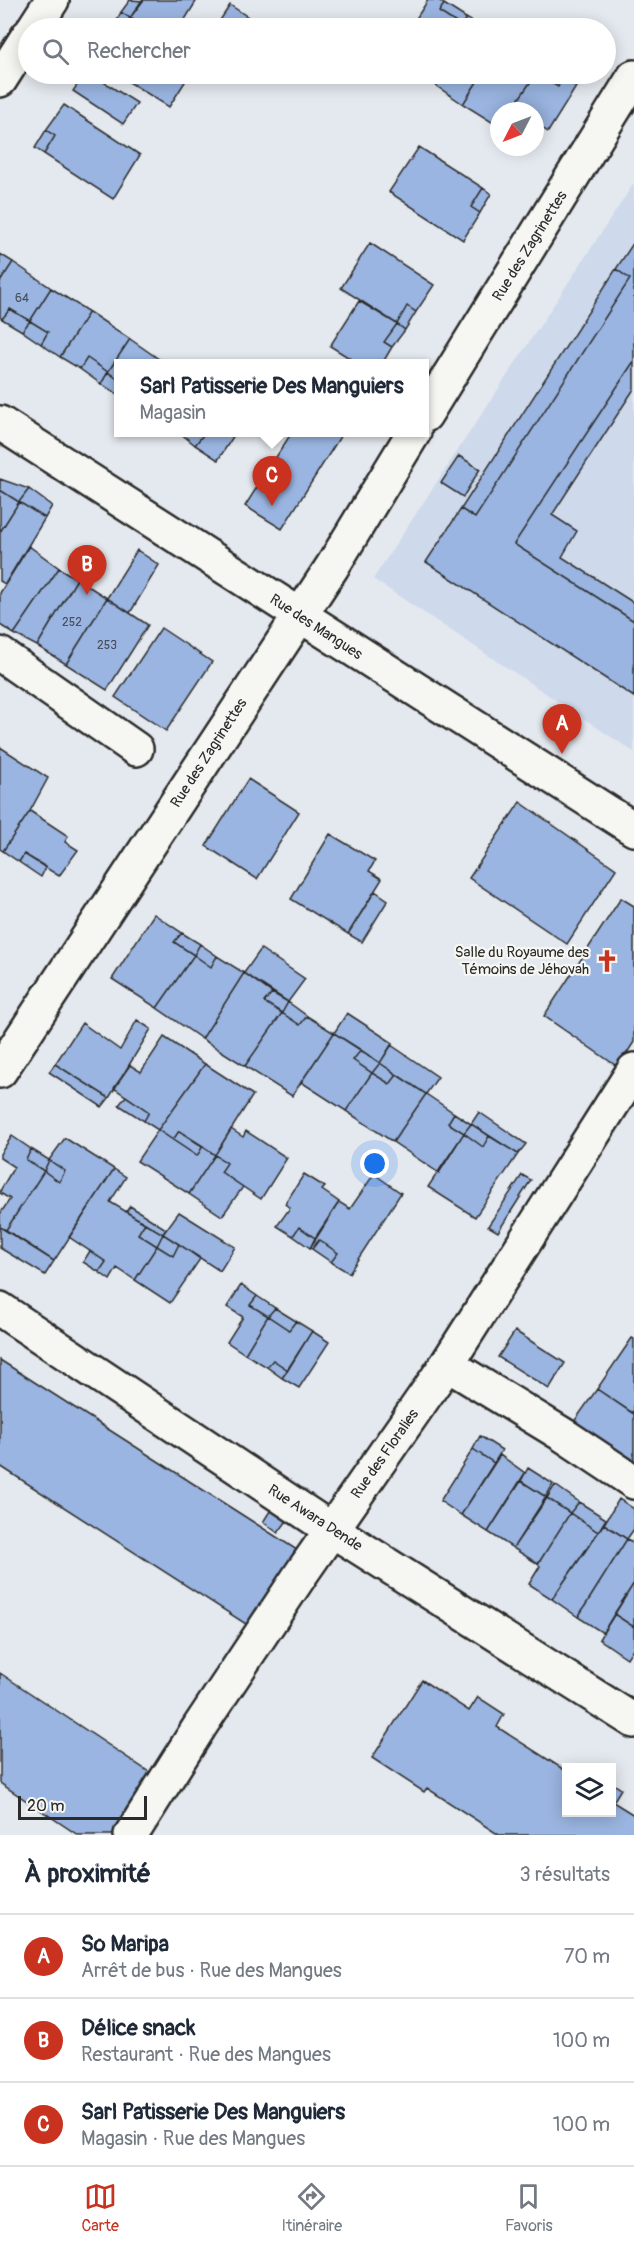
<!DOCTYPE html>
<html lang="fr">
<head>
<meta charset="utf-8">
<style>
	:root { --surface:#fff; --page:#f6f6f7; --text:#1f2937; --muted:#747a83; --line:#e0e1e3; --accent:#c8321e }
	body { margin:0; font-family:Pangolin,sans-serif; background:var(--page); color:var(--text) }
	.controls { position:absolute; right:18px; bottom:18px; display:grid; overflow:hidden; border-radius:0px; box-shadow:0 3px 15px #0003 }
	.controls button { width:54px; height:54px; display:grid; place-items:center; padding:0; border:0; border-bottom:2px solid var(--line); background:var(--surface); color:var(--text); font:30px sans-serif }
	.compass { position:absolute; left:490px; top:102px; width:54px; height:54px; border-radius:50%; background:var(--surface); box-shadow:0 3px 15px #0003; rotate:228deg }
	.scale { position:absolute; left:18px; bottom:15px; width:129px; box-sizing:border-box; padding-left:6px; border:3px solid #2b2b2b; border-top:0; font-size:16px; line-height:21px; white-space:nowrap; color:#2b2b2b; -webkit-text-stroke:4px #f6f6f2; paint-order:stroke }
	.you { position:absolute; left:375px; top:1164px; width:21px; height:21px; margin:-15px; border:4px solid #fff; border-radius:50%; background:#1a73e8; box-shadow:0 0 0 9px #1a73e833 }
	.badge { display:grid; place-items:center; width:39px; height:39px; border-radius:50%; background:var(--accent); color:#fff; font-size:20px; font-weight:700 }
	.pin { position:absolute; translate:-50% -50px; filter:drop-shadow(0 2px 3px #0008) }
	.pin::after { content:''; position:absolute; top:32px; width:21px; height:18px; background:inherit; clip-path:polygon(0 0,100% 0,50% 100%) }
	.popup { position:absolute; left:114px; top:359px; width:315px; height:78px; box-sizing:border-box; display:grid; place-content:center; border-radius:0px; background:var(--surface); filter:drop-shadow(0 2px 4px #0005); font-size:20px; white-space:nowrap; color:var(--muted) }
	.popup b { font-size:22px; color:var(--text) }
	.popup::after { content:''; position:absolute; left:50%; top:100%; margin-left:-12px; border:12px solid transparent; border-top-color:var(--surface) }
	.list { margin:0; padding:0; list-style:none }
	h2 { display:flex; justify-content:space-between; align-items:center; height:78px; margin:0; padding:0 24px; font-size:26px }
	h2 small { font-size:20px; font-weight:400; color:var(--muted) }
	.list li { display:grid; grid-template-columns:39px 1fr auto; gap:18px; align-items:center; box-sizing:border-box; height:84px; padding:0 24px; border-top:2px solid var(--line) }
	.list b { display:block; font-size:22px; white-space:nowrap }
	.list p { margin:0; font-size:20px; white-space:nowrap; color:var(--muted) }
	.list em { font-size:20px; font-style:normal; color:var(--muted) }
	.icon { flex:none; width:33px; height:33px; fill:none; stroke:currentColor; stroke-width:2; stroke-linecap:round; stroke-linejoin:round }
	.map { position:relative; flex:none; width:634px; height:1835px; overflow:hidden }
	.search { position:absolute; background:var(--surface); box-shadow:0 3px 15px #0003; left:18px; right:18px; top:18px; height:66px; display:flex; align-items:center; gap:15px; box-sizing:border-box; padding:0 21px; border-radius:33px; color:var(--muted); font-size:22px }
	.sheet { height:330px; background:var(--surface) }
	nav { display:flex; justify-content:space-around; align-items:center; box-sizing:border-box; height:84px; border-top:2px solid var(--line); background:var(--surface); font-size:16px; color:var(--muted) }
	nav a { display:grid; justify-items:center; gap:3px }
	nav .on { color:var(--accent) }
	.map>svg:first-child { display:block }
	.built { fill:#ced9eb }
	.building { fill:#9ab5e1; stroke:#2b2b2b; stroke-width:1.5 }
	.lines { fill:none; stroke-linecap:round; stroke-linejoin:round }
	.minor-casing { stroke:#2b2b2b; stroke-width:38 }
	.minor { stroke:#f6f6f2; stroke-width:33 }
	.labels { text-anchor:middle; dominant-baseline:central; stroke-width:4.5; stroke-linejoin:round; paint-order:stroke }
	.number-label { font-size:12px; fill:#474e58 }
	.street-label { font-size:15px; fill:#2b2b2b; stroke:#f6f6f2 }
	.poi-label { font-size:15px; fill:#2b2b2b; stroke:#f6f6f2; text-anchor:end }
</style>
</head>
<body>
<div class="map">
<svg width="634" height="1835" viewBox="0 0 634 1835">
	<rect width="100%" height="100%" fill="#e4e9ef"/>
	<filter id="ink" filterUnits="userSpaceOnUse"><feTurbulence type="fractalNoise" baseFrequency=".0167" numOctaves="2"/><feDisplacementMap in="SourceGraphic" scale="12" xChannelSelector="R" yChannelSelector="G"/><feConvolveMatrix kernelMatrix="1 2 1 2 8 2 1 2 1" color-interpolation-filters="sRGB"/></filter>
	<g filter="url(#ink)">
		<path class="built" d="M634 183V752L373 579Z"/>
		<path class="building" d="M130 0 143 1 130 18 121 12Z
			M142 0H197L184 21 195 28H147L130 18Z
			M428 0H438L444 4 439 12 461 26 459 28H410Z
			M444 4 466 18 461 26 439 12Z
			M230 5 251 19 245 28H215Z
			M121 12 130 18 124 28H113Z
			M130 18 147 28H124Z
			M466 18 483 28H466L461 26Z
			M85 74H91L137 103 123 124 73 91Z
			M116 74H190L169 107Z
			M443 74H482L463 104 435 85Z
			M482 74H536L512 109 507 106 503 111H499V117L495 124 463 104Z
			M536 74 558 87 562 77 576 87 548 132 535 123V111H516L512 109Z
			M537 74H555L562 77 558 87Z
			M64 105 140 155 113 199 44 154 55 136 46 130Z
			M46 130 55 136 44 154 35 148Z
			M419 147 483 188 471 207 480 213 463 240 389 192Z
			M483 188 491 194 480 213 471 207Z
			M634 242V361L514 544 634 621V697L426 562 461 509 475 518 630 279 616 269Z
			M370 243 434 285 416 312 407 306 397 324 341 288Z
			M0 254 13 262 0 282Z
			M13 262 51 288 30 321 10 309 2 319 0 317V282Z
			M616 269 630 279 475 518 461 509Z
			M51 288 89 312 60 357 41 344 48 332 30 321Z
			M359 301 397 324 384 342 392 347 382 364H359L330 346Z
			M407 306 416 312 405 330 397 324Z
			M10 309 30 321 22 331 2 319Z
			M89 312 130 339 108 372 87 358 80 369 60 357Z
			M30 321 48 332 41 344 22 331Z
			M397 324 405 330 392 347 384 342Z
			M130 339 166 364H119V380L108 372Z
			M87 358 108 372 101 384 80 369Z
			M634 361V389L552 515 577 531 562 557 634 603V621L514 544Z
			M108 372 119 380V395L101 384Z
			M179 432H200L203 435 195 445Z
			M200 432H236L218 460 195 445 203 435Z
			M292 432H343L282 529 245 506Z
			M459 456 480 469 463 497 441 483Z
			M0 479 29 489 19 502 0 490Z
			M29 489 52 506 45 518 19 502Z
			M0 490 19 502 0 532Z
			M19 502 45 518 5 584 0 581V532Z
			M29 546 59 568 14 634 0 625V593Z
			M137 550 159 565 130 613 107 598Z
			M59 568 77 579 37 646 14 634Z
			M77 579 107 598 66 664 37 646Z
			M107 598 148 625 107 690 66 664Z
			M161 628 212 662 166 731 115 697Z
			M0 747 48 778 30 811 3 851 0 849Z
			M248 779 299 812 257 879 206 846Z
			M520 802 616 869 567 944 469 878Z
			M30 811 68 836 65 842 78 850 59 876 24 854 19 862 3 851Z
			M330 834 375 861 369 871 382 879 348 934 291 899Z
			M24 854 46 867 41 877 19 862Z
			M375 891 388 900 362 942 348 934Z
			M621 898 634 906V1042L618 1067 544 1016Z
			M154 914 182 933 174 942 194 955 157 1008 112 979Z
			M182 933 200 944 194 955 174 942Z
			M200 944 217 956 211 967 194 955Z
			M261 949 305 979 288 1002 244 973Z
			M194 955 211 967 217 956 244 973 202 1039 157 1008Z
			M244 973 272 993 264 1002 282 1013 245 1066 202 1039Z
			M272 993 288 1002 282 1013 264 1002Z
			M288 1002 307 1016 300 1025 282 1013Z
			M282 1013 300 1025 307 1016 334 1033 292 1096 245 1066Z
			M347 1013 393 1043 380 1063 334 1033Z
			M137 1020 151 1029 109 1098 55 1064 82 1023 120 1050Z
			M334 1033 361 1050 353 1060 372 1073 346 1111 301 1082Z
			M164 1037 205 1064 158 1130 144 1121 149 1112 114 1088 130 1065 141 1072Z
			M391 1045 438 1077 426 1094 380 1063Z
			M361 1050 380 1063 372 1073 353 1060Z
			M380 1063 397 1075 390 1084 372 1073Z
			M55 1064 109 1098 102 1107 49 1072Z
			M205 1064 253 1095 215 1155 179 1131 173 1140 158 1130Z
			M372 1073 390 1084 397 1075 426 1094 393 1142 346 1111Z
			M426 1094 454 1113 448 1123 464 1133 439 1173 393 1142Z
			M126 1096 149 1112 144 1121 119 1105Z
			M479 1112 526 1144 518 1154 471 1124Z
			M454 1113 471 1124 464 1133 448 1123Z
			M471 1124 489 1136 483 1147 464 1133Z
			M231 1129 243 1137 246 1131 287 1158 261 1199 221 1172 227 1163 215 1155Z
			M158 1130 197 1156 203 1146 215 1155 189 1194 137 1161Z
			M179 1131 203 1146 197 1156 173 1140Z
			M464 1133 483 1147 489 1136 518 1154 475 1217 428 1187Z
			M12 1136 31 1149 26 1160 44 1171 6 1230 0 1227V1214L10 1199 0 1193V1191L14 1167 0 1158V1154Z
			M65 1138 114 1169 54 1261 6 1230 44 1171 59 1182 65 1171 49 1160Z
			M31 1149 49 1160 44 1171 26 1160Z
			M215 1155 227 1163 221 1172 243 1187 222 1216 189 1194Z
			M49 1160 65 1171 59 1182 44 1171Z
			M114 1169 126 1177 110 1202 145 1223 138 1234 157 1246 135 1280 117 1268 110 1280 99 1272 106 1262 69 1237Z
			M304 1174 325 1187 322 1190 339 1202 315 1238 299 1227 293 1236 277 1226 290 1208 285 1204Z
			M374 1174 401 1193 349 1273 331 1262 338 1253 319 1240 312 1249 310 1248 339 1202 350 1209Z
			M522 1175 531 1180 498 1232 488 1226Z
			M130 1206 166 1229 163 1234 126 1212Z
			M179 1212 235 1247 220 1271 163 1234Z
			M145 1223 163 1234 157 1246 138 1234Z
			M0 1227 54 1261 45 1275 0 1248Z
			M299 1227 315 1238 310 1248 293 1236Z
			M163 1234 179 1244 173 1256 157 1246Z
			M319 1240 338 1253 331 1262 312 1249Z
			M179 1244 200 1259 170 1303 135 1280 157 1246 173 1256Z
			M90 1251 106 1262 99 1272 83 1262Z
			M241 1285 257 1296 250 1305 268 1316 245 1354 227 1342 243 1317 227 1307Z
			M257 1296 275 1308 268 1316 250 1305Z
			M275 1308 296 1321 289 1330 268 1316Z
			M268 1316 289 1330 296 1321 312 1331 288 1370 273 1360 267 1367 245 1354Z
			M312 1331 329 1342 299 1388 282 1378Z
			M515 1331 565 1363 549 1389 498 1357Z
			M632 1338 634 1339V1410L632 1413 597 1389Z
			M0 1360 297 1550 249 1626 0 1466Z
			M273 1360 288 1370 282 1378 267 1367Z
			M597 1389 634 1414V1466L571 1426Z
			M480 1436 502 1450 494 1463 473 1449Z
			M473 1449 494 1463 461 1515 440 1501Z
			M500 1455 525 1473 488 1532 461 1515Z
			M528 1468 553 1484 546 1497 521 1481Z
			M521 1481 546 1497 513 1548 488 1532Z
			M555 1485 579 1502 570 1513 547 1498Z
			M547 1498 570 1513 538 1564 513 1548Z
			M619 1499 634 1509V1529L627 1539 604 1524Z
			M579 1502 606 1519 598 1532 570 1513Z
			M275 1503 292 1514 278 1533 263 1522Z
			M570 1513 598 1532 552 1599 529 1584 540 1566 538 1564Z
			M604 1524 627 1539 578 1617 552 1599Z
			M627 1539 634 1543V1583L603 1633 578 1617Z
			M634 1583V1627L614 1614Z
			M614 1614 634 1627V1647L627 1658 599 1639Z
			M0 1673 152 1774 112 1835H78L0 1783Z
			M422 1680 469 1711 478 1697 504 1714 497 1727 566 1771V1812H612V1783L621 1789 613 1802 634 1815V1835H499L427 1788 424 1792 372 1758Z"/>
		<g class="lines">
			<g class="minor-casing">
				<path id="minor" d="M34 28 52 0
					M0 80 28 36
					M425 415 634 77
					M0 423 634 829
					M0 654 136 749
					M0 1071 332 567 414 432
					M0 1309 332 1530 634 1721
					M447 1364 565 1436 634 1482
					M131 1835 200 1726 301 1574 447 1364 634 1070"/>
			</g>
			<use href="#minor" class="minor"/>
		</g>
	</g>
	<defs>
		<g id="church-bare" transform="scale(1.8)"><path d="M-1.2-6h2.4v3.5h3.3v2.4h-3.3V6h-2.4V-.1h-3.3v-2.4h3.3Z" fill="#c8321e" stroke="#f6f6f2" stroke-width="2.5" paint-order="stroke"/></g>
	</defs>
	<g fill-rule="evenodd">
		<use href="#church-bare" x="607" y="961"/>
	</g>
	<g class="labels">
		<g class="number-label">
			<text x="22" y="298">64</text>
			<text x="72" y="622">252</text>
			<text x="107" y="645">253</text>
		</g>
		<g class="street-label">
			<text transform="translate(530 246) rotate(-58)">Rue des Zagrinettes</text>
			<text transform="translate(316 627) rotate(33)">Rue des Mangues</text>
			<text transform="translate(209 753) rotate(-57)">Rue des Zagrinettes</text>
			<text transform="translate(385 1454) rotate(-55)">Rue des Floralies</text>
			<text transform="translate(315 1518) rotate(33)">Rue Awara Dende</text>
		</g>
		<g class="poi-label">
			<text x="589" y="952">Salle du Royaume des<tspan x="589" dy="17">Témoins de Jéhovah</tspan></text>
		</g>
	</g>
</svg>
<div class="controls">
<button><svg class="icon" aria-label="layers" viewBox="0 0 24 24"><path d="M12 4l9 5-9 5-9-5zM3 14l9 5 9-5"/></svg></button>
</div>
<svg class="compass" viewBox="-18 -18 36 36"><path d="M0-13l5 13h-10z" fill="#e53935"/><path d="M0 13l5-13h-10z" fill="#747a83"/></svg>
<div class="scale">20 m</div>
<div class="you"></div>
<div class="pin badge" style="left:562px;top:754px">A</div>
<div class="pin badge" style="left:87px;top:595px">B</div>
<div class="pin badge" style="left:272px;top:506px">C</div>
<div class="popup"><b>Sarl Patisserie Des Manguiers</b>Magasin</div>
<div class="search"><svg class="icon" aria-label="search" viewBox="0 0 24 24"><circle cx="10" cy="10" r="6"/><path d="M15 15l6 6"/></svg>Rechercher</div>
</div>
<section class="sheet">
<h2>À proximité<small>3 résultats</small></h2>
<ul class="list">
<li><span class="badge">A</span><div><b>So Maripa</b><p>Arrêt de bus · Rue des Mangues</p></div><em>70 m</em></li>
<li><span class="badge">B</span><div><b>Délice snack</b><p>Restaurant · Rue des Mangues</p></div><em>100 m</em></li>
<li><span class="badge">C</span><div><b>Sarl Patisserie Des Manguiers</b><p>Magasin · Rue des Mangues</p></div><em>100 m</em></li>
</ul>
</section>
<nav>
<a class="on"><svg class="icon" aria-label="map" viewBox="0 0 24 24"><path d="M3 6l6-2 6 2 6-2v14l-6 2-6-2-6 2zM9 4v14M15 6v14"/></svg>Carte</a>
<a><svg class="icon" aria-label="directions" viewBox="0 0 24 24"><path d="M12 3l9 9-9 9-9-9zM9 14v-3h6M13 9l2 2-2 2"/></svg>Itinéraire</a>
<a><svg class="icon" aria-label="saved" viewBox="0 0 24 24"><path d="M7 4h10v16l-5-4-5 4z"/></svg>Favoris</a>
</nav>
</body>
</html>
